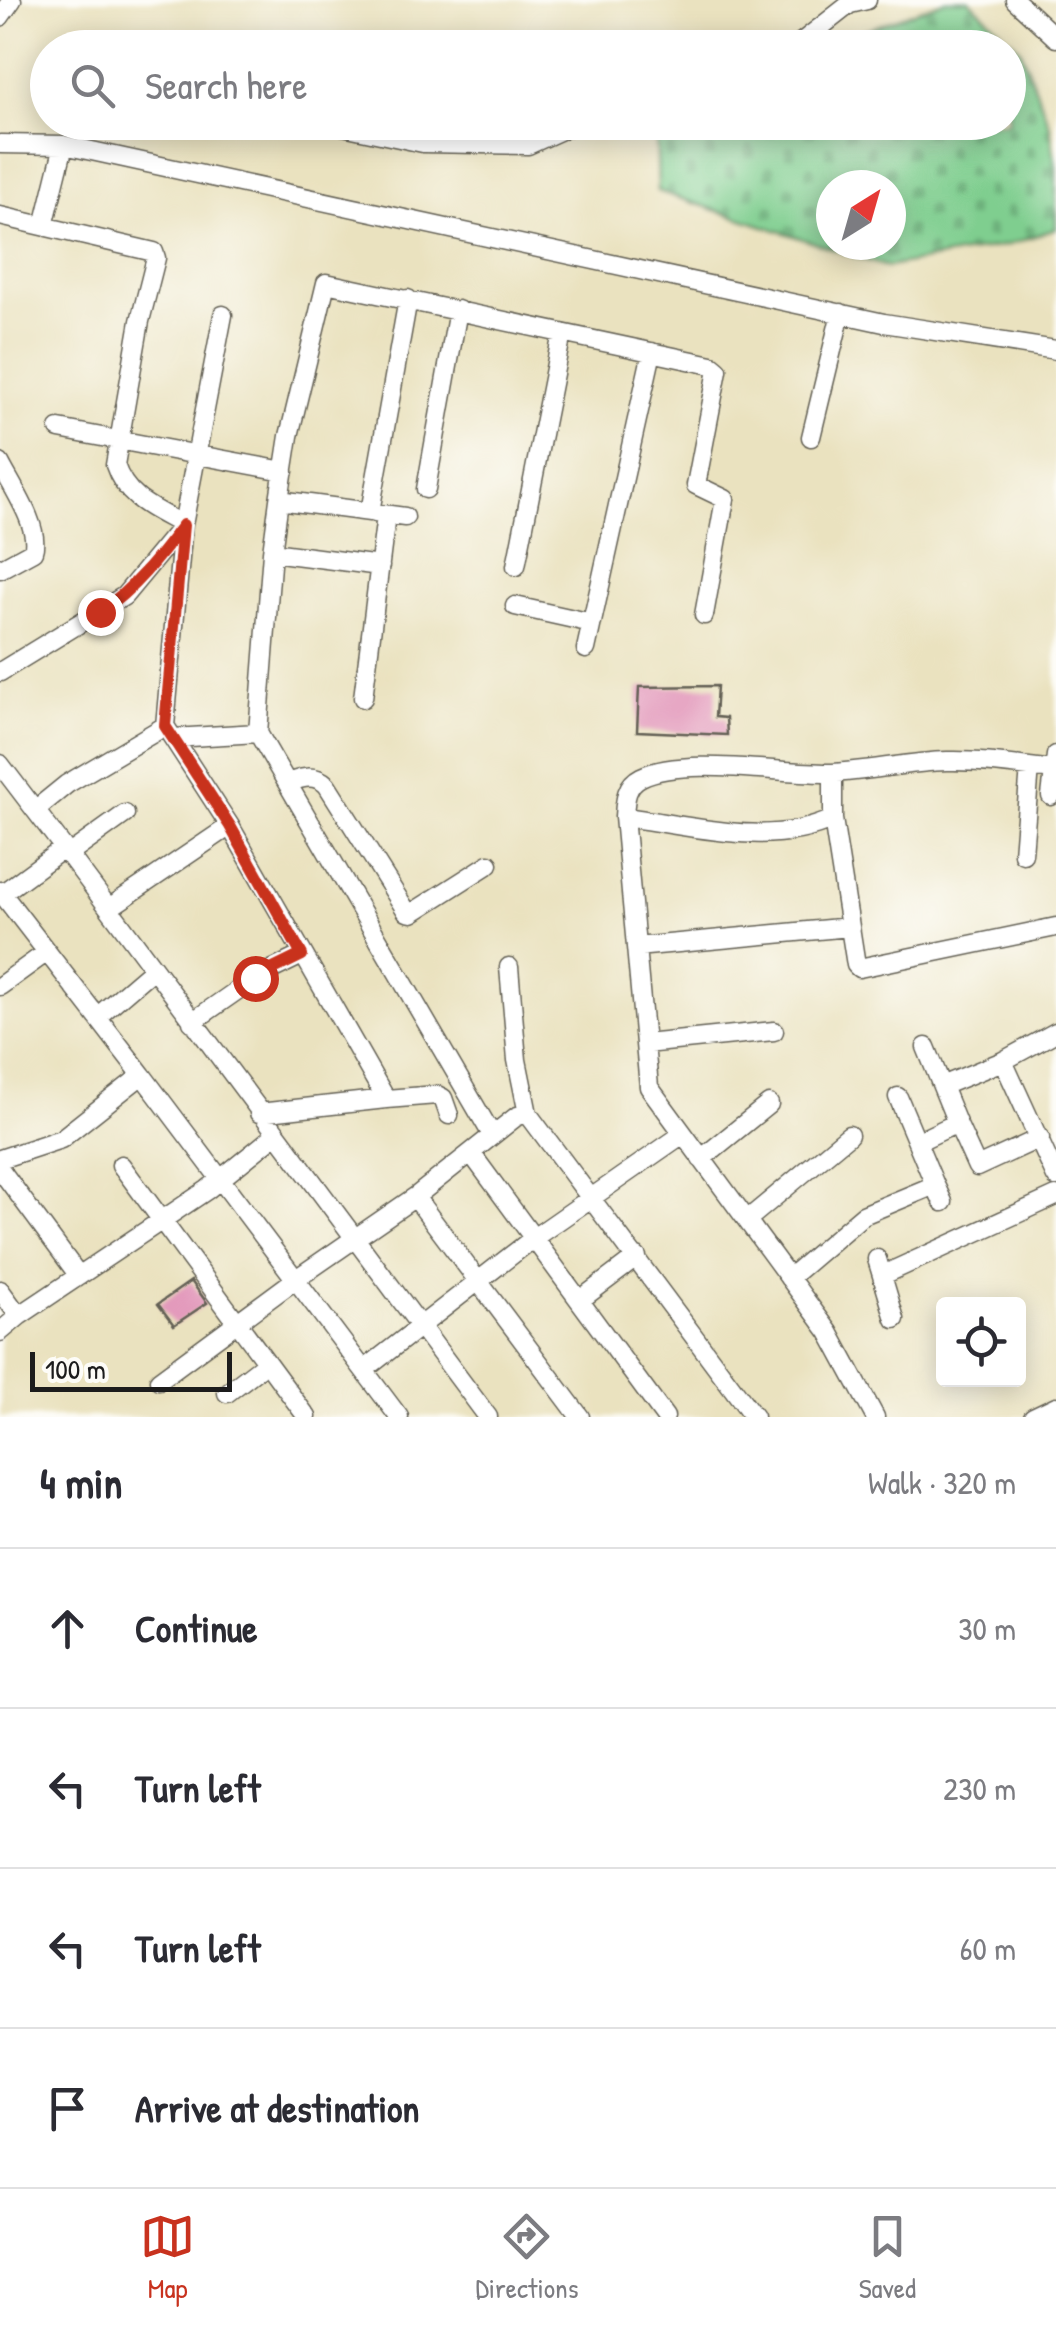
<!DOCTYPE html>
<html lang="en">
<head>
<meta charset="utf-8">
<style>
	:root { --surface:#fff; --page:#f7f7f7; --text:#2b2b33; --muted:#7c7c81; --line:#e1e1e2; --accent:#c8321e }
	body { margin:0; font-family:"Patrick Hand",sans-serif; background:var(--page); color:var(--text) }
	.controls { position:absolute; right:30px; bottom:30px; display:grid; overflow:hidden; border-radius:10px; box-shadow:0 5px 25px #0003 }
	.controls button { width:90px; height:90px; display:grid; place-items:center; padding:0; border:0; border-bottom:2px solid var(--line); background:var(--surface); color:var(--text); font:50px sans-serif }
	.compass { position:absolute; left:816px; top:170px; width:90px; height:90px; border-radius:50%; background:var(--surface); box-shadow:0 5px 25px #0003; rotate:37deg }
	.scale { position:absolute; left:30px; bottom:25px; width:202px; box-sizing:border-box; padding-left:10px; border:5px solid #1c1c1c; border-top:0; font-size:28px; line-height:35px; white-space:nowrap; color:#1c1c1c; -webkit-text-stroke:8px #fdfcf7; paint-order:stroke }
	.stop { position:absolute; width:30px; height:30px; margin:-22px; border:8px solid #c8321e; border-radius:50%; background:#fff }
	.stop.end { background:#c8321e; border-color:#fff; box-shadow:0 2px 10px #0008 }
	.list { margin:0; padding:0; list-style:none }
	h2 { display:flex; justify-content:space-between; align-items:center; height:130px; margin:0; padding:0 40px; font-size:42px }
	h2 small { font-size:32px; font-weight:400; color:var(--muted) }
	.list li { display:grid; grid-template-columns:65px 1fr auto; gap:30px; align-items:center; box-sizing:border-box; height:160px; padding:0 40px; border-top:2px solid var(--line) }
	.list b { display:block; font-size:38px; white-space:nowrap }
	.list em { font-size:32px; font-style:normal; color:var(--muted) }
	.icon { flex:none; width:55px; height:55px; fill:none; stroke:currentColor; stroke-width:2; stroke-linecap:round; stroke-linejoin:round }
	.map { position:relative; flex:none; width:1056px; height:1417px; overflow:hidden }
	.search { position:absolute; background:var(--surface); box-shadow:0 5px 25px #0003; left:30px; right:30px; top:30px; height:110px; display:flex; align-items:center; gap:25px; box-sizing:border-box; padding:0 35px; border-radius:55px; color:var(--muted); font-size:38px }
	.sheet { height:770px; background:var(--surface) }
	nav { display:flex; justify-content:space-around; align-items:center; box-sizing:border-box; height:140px; border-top:2px solid var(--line); background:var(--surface); font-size:28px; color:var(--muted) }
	nav a { display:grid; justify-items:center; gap:5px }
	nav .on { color:var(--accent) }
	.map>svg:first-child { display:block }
	.cemetery { fill:url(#cemetery-stones); stroke:#4e7556; stroke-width:2.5; fill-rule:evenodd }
	.building { fill:#e39abc }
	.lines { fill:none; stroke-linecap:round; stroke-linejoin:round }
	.minor-casing { stroke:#646155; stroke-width:21 }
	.minor { stroke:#fff; stroke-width:18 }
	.route { stroke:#c8321e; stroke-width:12 }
</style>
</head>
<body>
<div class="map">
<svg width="1056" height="1417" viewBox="0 0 1056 1417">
	<defs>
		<pattern id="cemetery-stones" width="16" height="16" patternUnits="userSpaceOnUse" patternTransform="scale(2.5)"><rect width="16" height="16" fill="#7fce8f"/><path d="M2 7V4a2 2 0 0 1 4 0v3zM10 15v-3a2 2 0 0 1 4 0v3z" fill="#6db07b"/></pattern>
	</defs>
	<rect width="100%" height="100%" fill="#fdfcf7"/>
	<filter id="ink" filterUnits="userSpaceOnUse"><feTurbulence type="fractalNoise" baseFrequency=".01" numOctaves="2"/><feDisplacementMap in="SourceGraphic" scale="20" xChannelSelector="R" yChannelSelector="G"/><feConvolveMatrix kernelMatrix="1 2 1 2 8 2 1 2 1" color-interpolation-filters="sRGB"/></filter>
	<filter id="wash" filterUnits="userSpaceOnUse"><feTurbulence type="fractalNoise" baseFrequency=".0048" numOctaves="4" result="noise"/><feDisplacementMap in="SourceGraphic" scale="40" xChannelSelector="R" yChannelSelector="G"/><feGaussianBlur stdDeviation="2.25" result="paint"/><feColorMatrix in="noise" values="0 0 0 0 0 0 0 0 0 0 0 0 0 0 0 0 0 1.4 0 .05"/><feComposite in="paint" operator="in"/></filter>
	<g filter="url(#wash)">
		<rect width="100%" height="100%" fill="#eae2bf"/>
		<path class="cemetery" d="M946 0H969L1020 49 1050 126 1056 168V229L1008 245 887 267 658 191 656 123 1008 122V48L821 47ZM831 185H891V245H831Z"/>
		<g id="blocks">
			<path class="building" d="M717 686 715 717 726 718 727 735 637 731 639 687Z
				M191 1281 207 1303 174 1325 158 1304Z"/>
		</g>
	</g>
	<g filter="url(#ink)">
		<use href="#blocks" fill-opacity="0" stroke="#646155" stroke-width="2.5"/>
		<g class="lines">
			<g class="minor-casing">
				<path id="minor" d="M1015 0 1056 38
					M0 17 12 0
					M794 48 850 4 867 0
					M324 122 423 143 528 145 579 122
					M0 144 64 145 884 323 1056 350
					M0 216 154 252 156 258 140 321 115 465C126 499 154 509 183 525L124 596 0 672
					M44 226 64 145
					M59 429 284 471
					M811 437 841 313
					M0 463C11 485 41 528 33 551L0 569
					M426 489 458 310
					M279 500 370 512 408 299
					M375 513 405 517
					M272 552 380 566
					M516 566 562 333
					M515 606 592 623
					M586 649 652 352
					M363 698 386 515
					M165 726 183 525 223 315
					M173 738 258 733
					M0 764 64 848
					M833 773V819L856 965 859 968 1056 927
					M287 783C302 778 314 773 327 785L407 912 412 913 489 864
					M1051 796 1056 755
					M35 810 67 784 165 726 230 826 386 1099 259 1113
					M624 817C690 825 770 849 833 819
					M1023 854 1030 767
					M68 855 125 814
					M0 891 142 1075 61 1139 0 1159
					M0 895 64 848 488 1417
					M109 908 230 826
					M636 947 850 927
					M509 967 517 1060 528 1114
					M0 986 47 952
					M97 1017 153 969
					M192 1022 255 978 302 955
					M645 1044 774 1031
					M1003 1061 1056 1032
					M142 1075 399 1417
					M942 1086 1003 1061 1056 1177
					M898 1097 935 1185
					M386 1099 437 1095 443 1098 449 1115
					M957 1123 977 1167 1040 1138
					M492 1135 258 733 272 552 279 500 289 436 326 283 712 365 718 370 696 485 725 499 704 615
					M917 1142 957 1123 926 1047
					M471 1153 665 1417
					M701 1159 769 1104
					M121 1165 307 1417
					M0 1169 79 1276
					M415 1197 580 1417
					M747 1220 849 1135
					M877 1259 895 1319
					M883 1275 1056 1196
					M789 1278 863 1215 935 1185 943 1202
					M0 1290 19 1316 207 1190 275 1135
					M580 1300 637 1257
					M0 1332 19 1316
					M364 1370 535 1237 683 1134
					M159 1380 296 1279 415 1197 517 1116 528 1114 754 1417
					M227 1393 266 1363
					M875 1417 829 1332 649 1087 624 817C625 801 625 785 641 777 684 756 783 774 832 773 870 771 909 762 947 761 983 760 1018 766 1054 770
					M1033 1417 1056 1406"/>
			</g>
			<use href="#minor" class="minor"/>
		</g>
	</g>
	<g class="lines" filter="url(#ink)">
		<path class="route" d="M100 612C135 588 158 558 183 525L165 726 230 826 302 955 255 978"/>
	</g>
</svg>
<div class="controls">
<button><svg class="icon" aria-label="locate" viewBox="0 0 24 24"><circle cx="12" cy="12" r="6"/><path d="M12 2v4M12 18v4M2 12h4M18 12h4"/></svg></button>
</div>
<svg class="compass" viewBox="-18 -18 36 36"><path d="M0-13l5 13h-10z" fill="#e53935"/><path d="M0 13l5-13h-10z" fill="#7c7c81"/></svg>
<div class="scale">100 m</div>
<div class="stop" style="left:255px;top:978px"></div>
<div class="stop end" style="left:100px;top:612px"></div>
<div class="search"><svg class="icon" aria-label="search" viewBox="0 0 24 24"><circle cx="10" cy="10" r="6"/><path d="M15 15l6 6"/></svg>Search here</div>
</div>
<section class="sheet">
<h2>4 min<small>Walk · 320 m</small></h2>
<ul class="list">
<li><svg class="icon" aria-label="ahead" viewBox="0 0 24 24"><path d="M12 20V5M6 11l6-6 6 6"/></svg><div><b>Continue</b></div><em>30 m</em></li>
<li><svg class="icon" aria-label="left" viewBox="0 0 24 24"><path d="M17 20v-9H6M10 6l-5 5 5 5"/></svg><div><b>Turn left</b></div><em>230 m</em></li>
<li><svg class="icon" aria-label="left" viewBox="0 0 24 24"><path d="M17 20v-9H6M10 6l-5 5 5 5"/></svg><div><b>Turn left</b></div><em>60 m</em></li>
<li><svg class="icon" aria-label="arrive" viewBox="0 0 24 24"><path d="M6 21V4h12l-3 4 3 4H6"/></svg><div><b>Arrive at destination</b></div></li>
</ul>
</section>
<nav>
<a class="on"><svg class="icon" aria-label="map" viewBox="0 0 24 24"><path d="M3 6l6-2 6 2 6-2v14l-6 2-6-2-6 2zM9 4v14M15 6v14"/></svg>Map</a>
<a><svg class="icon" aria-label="directions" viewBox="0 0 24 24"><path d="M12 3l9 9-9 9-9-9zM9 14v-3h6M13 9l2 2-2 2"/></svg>Directions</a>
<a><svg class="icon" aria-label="saved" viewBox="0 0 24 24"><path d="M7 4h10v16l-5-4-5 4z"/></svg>Saved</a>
</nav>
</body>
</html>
